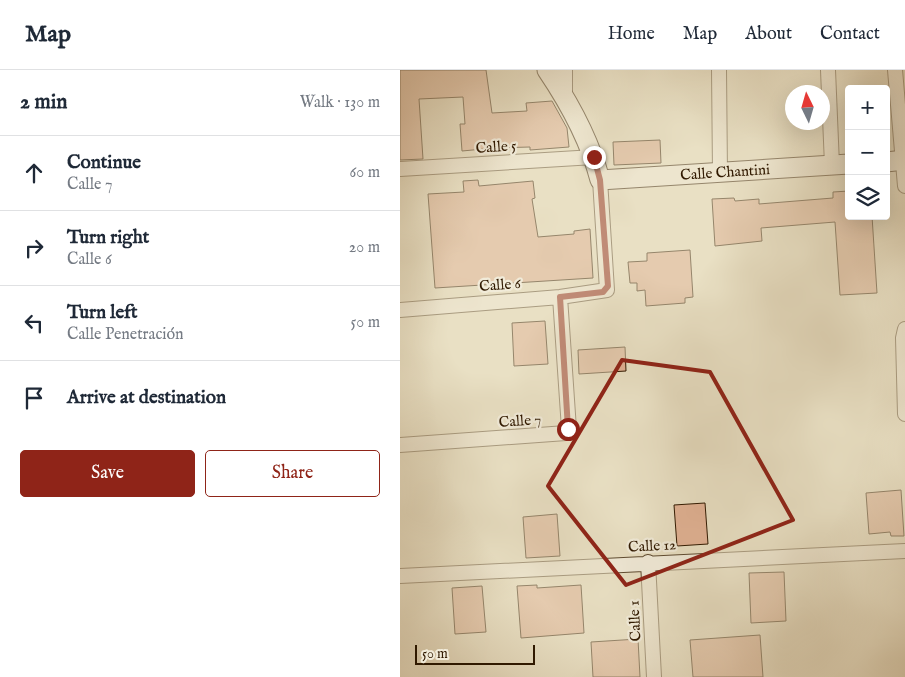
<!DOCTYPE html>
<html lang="en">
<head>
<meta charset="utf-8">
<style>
	:root { --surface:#fff; --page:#f2f2f3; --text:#1f2937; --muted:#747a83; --line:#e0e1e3; --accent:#8f2418 }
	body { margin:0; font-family:"IM FELL English",serif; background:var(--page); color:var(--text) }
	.controls { position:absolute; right:15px; top:15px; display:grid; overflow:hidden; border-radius:5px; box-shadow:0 5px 20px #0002 }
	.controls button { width:45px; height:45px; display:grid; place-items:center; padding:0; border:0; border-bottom:1px solid var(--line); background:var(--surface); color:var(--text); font:25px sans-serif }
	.compass { position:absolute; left:385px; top:15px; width:45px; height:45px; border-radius:50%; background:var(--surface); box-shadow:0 5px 20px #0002; rotate:355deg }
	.scale { position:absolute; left:15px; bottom:12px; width:120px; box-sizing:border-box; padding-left:5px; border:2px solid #301900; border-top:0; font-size:14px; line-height:18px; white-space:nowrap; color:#301900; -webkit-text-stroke:4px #f1ebd9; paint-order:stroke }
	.stop { position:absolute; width:15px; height:15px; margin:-11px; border:4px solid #8f2418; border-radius:50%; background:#fff }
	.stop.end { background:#8f2418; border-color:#fff; box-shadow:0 1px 5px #0008 }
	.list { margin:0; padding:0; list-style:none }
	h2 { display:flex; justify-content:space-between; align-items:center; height:65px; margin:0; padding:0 20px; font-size:21px }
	h2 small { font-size:16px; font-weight:400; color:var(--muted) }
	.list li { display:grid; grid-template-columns:32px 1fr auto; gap:15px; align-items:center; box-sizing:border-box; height:75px; padding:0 20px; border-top:1px solid var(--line) }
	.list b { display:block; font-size:19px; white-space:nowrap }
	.list p { margin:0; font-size:16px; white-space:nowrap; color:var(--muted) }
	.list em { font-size:16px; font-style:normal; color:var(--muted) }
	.actions { display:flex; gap:10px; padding:15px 20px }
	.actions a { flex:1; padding:11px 0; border:1px solid var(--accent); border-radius:5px; text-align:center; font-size:18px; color:var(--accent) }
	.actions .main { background:var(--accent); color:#fff }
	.icon { flex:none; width:28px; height:28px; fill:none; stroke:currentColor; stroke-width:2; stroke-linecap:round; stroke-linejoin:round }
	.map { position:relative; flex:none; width:505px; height:607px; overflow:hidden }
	header { display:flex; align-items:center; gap:30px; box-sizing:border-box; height:70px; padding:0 25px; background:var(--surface); border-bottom:1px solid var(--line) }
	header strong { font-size:24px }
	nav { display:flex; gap:28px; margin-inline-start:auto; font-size:18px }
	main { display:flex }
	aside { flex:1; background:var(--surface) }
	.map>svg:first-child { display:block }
	.building { fill:#e1b294; stroke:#301900 }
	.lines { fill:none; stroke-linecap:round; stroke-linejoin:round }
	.street-casing { stroke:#5e4b31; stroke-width:16 }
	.secondary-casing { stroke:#301900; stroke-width:21 }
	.street { stroke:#f1ebd9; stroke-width:14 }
	.secondary { stroke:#f1ebd9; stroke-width:19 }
	.route { stroke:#8f2418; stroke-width:6 }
	.marked { fill:none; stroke:#8f2418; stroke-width:4; stroke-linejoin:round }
	.labels { text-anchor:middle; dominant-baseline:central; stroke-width:4.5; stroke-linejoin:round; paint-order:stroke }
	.street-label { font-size:15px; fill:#301900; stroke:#f1ebd9 }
</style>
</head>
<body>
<header>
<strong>Map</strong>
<nav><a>Home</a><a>Map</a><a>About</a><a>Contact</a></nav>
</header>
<main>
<aside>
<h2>2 min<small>Walk · 130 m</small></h2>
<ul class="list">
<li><svg class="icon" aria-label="ahead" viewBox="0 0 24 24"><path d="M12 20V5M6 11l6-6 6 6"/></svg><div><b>Continue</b><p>Calle 7</p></div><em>60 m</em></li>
<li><svg class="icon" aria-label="right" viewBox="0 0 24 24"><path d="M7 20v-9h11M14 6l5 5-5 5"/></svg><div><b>Turn right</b><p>Calle 6</p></div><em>20 m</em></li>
<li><svg class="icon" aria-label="left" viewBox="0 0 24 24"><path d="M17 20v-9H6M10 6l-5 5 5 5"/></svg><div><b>Turn left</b><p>Calle Penetración</p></div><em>50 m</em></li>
<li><svg class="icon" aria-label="arrive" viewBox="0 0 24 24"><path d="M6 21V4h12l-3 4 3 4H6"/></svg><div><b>Arrive at destination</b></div></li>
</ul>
<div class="actions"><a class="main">Save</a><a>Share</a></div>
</aside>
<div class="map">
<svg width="505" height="607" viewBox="0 0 505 607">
	<rect width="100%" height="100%" fill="#e9e0c4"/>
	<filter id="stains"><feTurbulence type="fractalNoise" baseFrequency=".004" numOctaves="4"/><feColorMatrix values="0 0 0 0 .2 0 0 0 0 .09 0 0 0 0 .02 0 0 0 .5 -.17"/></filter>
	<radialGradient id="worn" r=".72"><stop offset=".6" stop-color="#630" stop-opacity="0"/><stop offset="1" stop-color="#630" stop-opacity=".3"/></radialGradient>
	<path class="building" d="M0 0H86L92 43 127 41 126 33 152 31 167 58 169 77 130 80V77L94 78 62 81 60 54H65L63 27 19 29 23 89 0 90Z
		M260 70 261 93 214 95 213 72Z
		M78 110 79 116 133 111 135 128 132 129 138 167 174 164V161L190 159 193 208 35 218 28 124 64 122 63 111Z
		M449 121V146H472L477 223 440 225 435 152 361 158 362 171 315 176 312 129 334 128 335 131 359 129V134L433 128V122Z
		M290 180 293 227 285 228V233L246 236 245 220 237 221V213H230L228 192 247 191V183Z
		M145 251 148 294 114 296 112 253Z
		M225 277 226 301 179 304 178 280Z
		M501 420 504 466H491L490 462 469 464 466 423Z
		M305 433 308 474 277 476 274 435Z
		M157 444 160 486 126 488 123 447Z
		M384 502 386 551 351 553 349 503Z
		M137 515V518L181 515 184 563 121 568 117 516Z
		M82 516 86 562 55 564 52 518Z
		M360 565 363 607H293L290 570Z
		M238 569 240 607H193L191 572Z"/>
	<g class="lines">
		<g class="street-casing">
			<path id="street" d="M319 0 320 103
				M428 0 432 95
				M495 0 505 116
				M165 26V0
				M0 99 194 87
				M0 240 160 227 207 220 200 110
				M505 259 503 268 505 344
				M0 375 166 363 169 359 160 227
				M248 492 254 607
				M0 506 505 481"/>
		</g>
		<g class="secondary-casing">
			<g id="secondary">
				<path id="s1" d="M147 0C170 34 190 71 200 110L449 94"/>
				<path d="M486 92 505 90"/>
			</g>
		</g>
		<use href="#street" class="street"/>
		<use href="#secondary" class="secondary"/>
	</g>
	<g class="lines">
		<path class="route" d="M168 359 160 227 203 222 208 216 200 110 194 87"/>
	</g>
	<path d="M0 0H505V607H0ZM222 290 310 302 393 450 226 515 148 416Z" fill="#e9e0c4" fill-opacity=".55" fill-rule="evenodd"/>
	<path class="marked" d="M222 290 310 302 393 450 226 515 148 416Z"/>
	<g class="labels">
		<g class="street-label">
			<text transform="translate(96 77) rotate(-4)">Calle 5</text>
			<text stroke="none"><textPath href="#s1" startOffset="248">Calle Chantini</textPath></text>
			<text transform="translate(100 215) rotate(-4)">Calle 6</text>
			<text transform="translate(120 351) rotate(-4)">Calle 7</text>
			<text transform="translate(252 476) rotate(-3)">Calle 12</text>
			<text transform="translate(235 551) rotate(-93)">Calle 1</text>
		</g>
	</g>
	<rect width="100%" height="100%" filter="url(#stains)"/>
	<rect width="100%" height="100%" fill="url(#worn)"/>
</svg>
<div class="controls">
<button>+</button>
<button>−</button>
<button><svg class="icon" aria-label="layers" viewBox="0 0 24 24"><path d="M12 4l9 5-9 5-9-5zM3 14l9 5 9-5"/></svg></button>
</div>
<svg class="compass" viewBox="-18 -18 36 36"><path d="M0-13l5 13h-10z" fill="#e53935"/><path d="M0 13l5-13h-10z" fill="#747a83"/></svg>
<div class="scale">50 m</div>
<div class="stop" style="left:168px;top:359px"></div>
<div class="stop end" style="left:194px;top:87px"></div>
</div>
</main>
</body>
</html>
